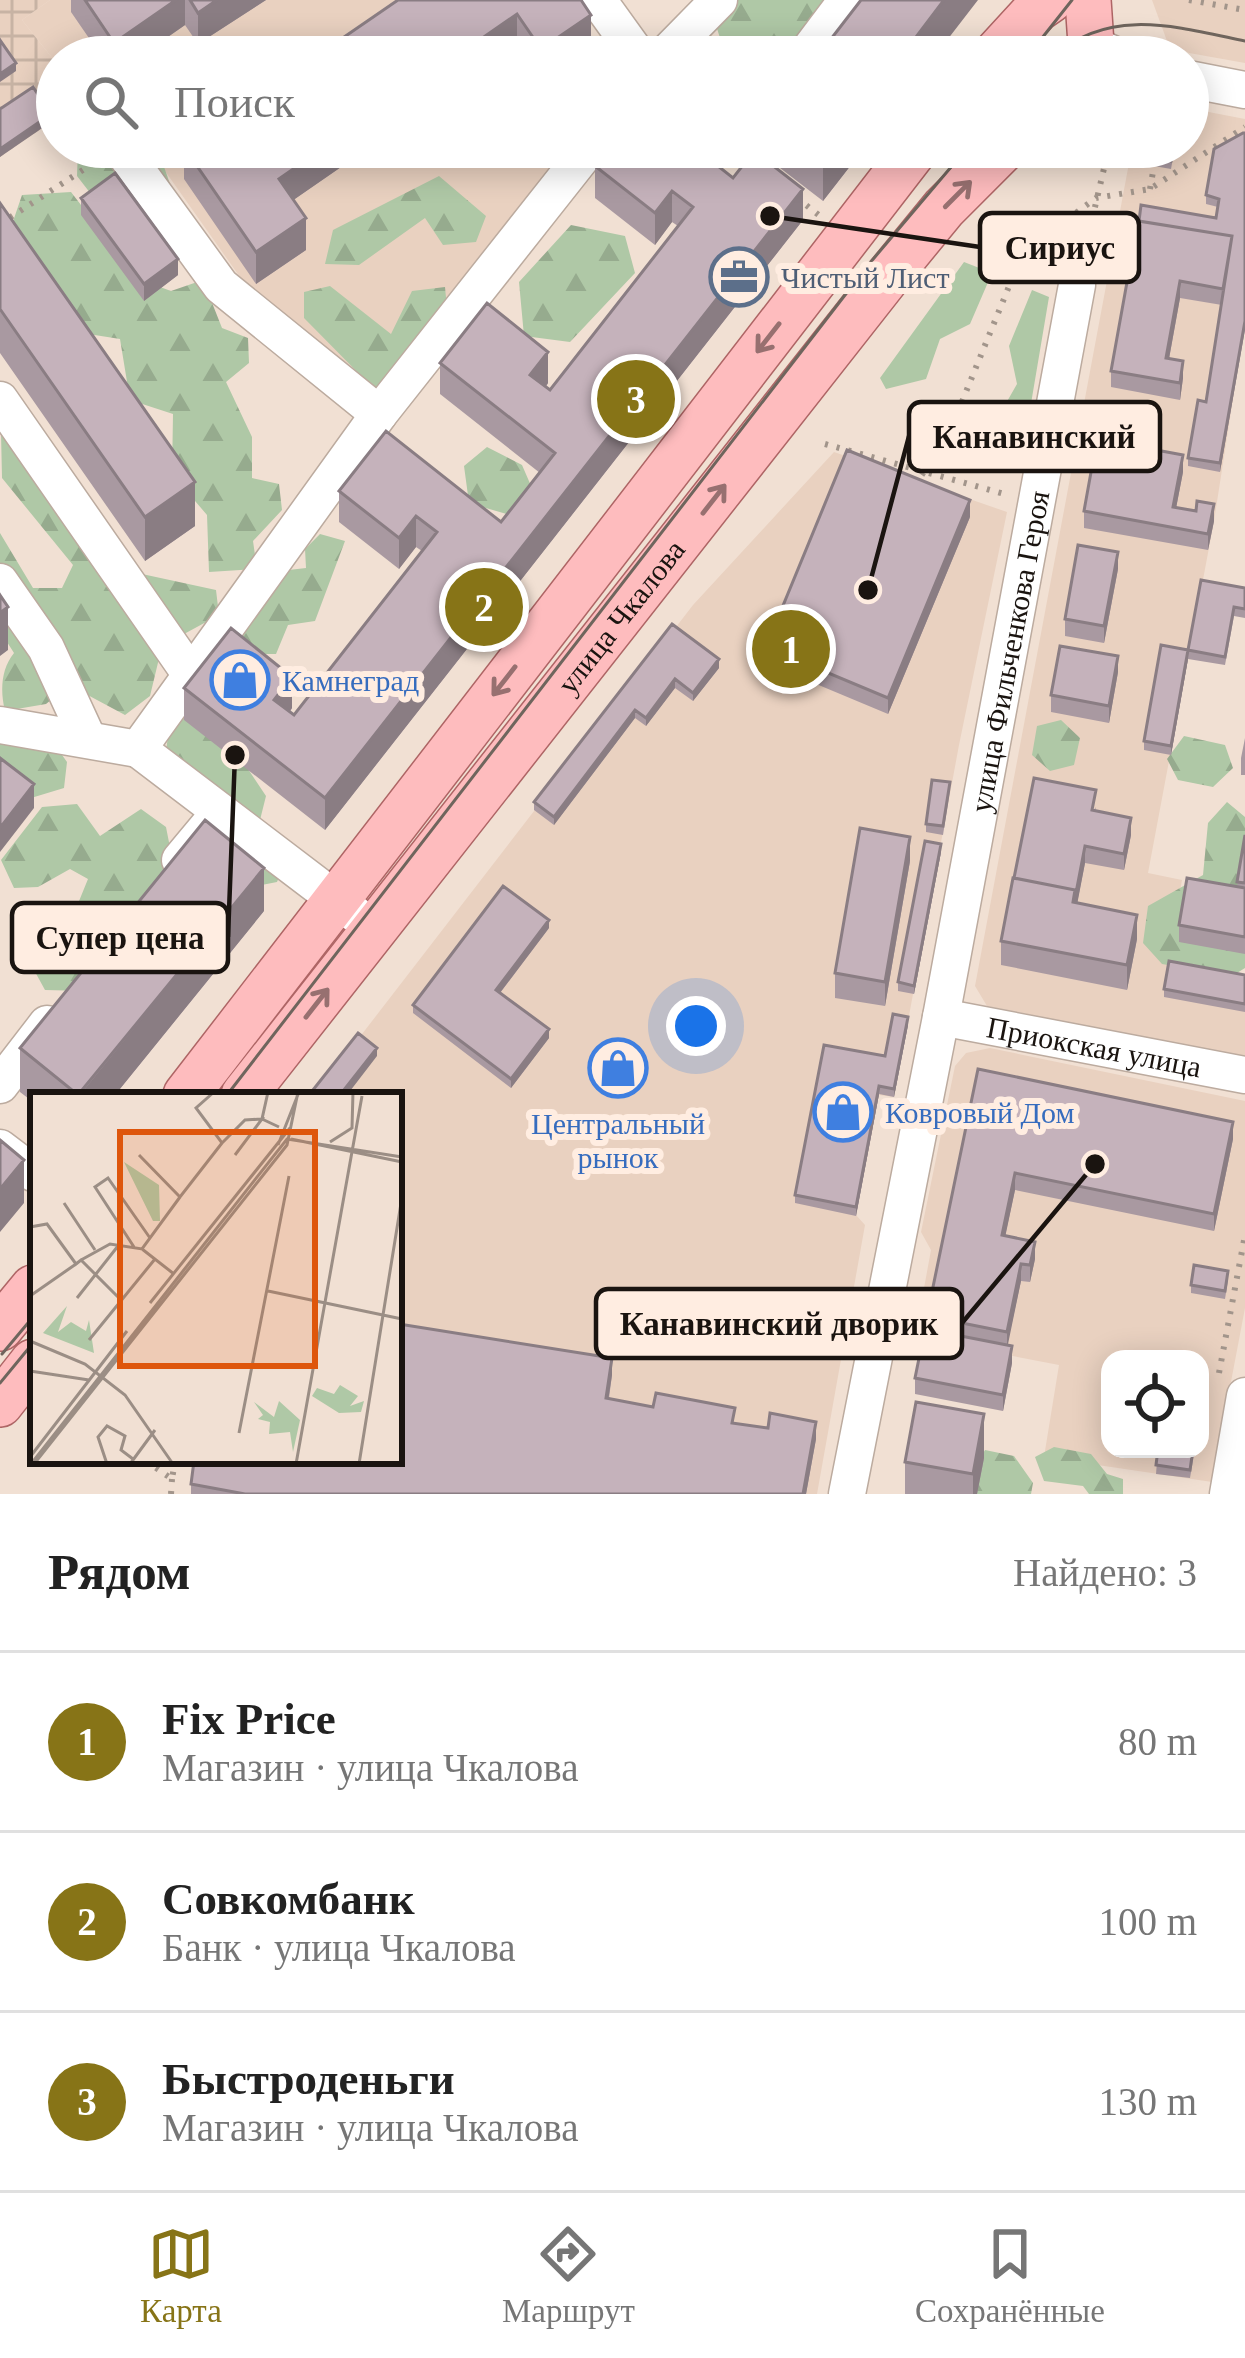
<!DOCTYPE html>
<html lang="ru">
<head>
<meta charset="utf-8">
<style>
	:root { --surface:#fff; --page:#f2f2f2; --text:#222; --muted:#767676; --line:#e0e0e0; --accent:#877417 }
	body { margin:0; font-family:Georgia,serif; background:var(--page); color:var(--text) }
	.controls { position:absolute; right:36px; bottom:36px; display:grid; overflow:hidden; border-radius:24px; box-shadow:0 6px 30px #0003 }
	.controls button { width:108px; height:108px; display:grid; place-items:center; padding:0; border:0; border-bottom:3px solid var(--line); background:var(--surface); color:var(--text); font:60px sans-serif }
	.you { position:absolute; left:696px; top:1026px; width:42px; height:42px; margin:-30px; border:9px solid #fff; border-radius:50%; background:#1a73e8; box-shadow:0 0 0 18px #1a73e833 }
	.badge { display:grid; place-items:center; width:78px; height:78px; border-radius:50%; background:var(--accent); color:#fff; font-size:39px; font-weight:700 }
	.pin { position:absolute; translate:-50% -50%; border:6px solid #fff; box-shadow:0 3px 12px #0006 }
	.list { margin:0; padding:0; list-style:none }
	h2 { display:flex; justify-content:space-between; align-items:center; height:156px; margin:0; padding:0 48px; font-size:51px }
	h2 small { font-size:39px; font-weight:400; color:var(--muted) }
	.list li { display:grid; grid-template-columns:78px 1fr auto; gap:36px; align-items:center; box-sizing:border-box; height:180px; padding:0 48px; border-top:3px solid var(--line) }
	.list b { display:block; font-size:45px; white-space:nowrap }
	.list p { margin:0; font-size:39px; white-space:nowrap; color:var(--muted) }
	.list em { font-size:39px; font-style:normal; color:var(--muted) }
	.icon { flex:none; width:66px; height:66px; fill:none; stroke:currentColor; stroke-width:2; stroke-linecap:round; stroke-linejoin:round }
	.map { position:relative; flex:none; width:1245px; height:1494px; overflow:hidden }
	.search { position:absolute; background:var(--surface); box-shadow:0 6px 30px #0003; left:36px; right:36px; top:36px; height:132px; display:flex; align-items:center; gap:30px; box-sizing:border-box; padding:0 42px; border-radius:66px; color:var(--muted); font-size:45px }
	.sheet { height:696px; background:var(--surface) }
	nav { display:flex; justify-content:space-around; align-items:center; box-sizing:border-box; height:168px; border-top:3px solid var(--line); background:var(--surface); font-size:33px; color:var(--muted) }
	nav a { display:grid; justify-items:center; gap:6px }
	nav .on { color:var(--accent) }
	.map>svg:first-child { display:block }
	.built { fill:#e9d1c0; fill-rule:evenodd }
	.industrial { fill:url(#industrial-grid) }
	.grass { fill:#afc8a6 }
	.forest { fill:url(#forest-firs) }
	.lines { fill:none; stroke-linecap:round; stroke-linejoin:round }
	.minor-casing { stroke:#bcab9f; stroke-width:39 }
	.major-casing { stroke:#ae6565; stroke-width:48 }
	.path { stroke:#a2958b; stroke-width:6; stroke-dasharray:3 9; stroke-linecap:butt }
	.minor { stroke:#fff; stroke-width:36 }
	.major { stroke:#febcbe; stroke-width:45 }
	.tram { stroke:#6f655d; stroke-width:3 }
	.wall { fill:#a999a1 }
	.shaded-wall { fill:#8a7d83 }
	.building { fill:#c5b2bb; stroke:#8a7d83; stroke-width:3 }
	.oneway { stroke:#977070 }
	.labels { text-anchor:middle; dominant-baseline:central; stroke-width:12; stroke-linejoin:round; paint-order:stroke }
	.service-label { font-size:30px; fill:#4e5e75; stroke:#ffede1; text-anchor:start }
	.street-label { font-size:30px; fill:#1a1410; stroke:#ffede1 }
	.shop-label { font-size:30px; fill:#366cbe; stroke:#ffede1; text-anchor:start }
	.inset-road { fill:none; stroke:#9b8e85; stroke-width:3 }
	.view { fill:#de560c; fill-opacity:0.15; stroke:#de560c; stroke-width:6 }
	.inset-edge { fill:none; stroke:#1a1410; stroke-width:6 }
	.leader { fill:none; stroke:#1a1410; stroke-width:4.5 }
	.callout-dot { fill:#1a1410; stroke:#ffede1; stroke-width:4.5 }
	.callout { fill:#ffede1; stroke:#1a1410; stroke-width:4.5 }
	.callout-label { font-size:33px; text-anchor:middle; font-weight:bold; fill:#1a1410 }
</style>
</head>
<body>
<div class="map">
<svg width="1245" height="1494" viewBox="0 0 1245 1494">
	<defs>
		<pattern id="industrial-grid" width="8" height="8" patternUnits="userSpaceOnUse" patternTransform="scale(3)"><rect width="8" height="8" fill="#e9d1c0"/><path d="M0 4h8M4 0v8" fill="none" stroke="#c7b3a4"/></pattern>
		<pattern id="forest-firs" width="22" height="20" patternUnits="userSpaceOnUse" patternTransform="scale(3)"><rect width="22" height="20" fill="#afc8a6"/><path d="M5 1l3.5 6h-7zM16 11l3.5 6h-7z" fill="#96ab8e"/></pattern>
	</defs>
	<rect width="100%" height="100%" fill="#f1e0d3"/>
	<path class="built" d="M50 0H559L600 57H57V64L22 20Z
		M1152 0H1245V63L1189 53 1167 41Z
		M1188 108 1245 119V322L1214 521 1148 873 1182 880 1168 960 1245 975V1057L987 1006 975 986 1132 147H1188Z
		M148 147H567L377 387 252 294Z
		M834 452 1007 512 959 745 894 1097 879 1095 856 1215 865 1225 817 1494H192L399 1461V1095H315L693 605Z
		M990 1048 1245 1101V1308L1212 1482 1044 1457 1059 1365 915 1337 931 1250 921 1232 955 1066 966 1053ZM1110 1359H1200V1449H1110Z"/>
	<path class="industrial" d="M0 0H50L22 20 57 64V118L0 157Z"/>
	<path class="grass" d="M964 262 992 273 970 324 940 339 926 379 886 389 880 378Z
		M1032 290 1049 297 1023 451 1001 412 1017 384 1009 346Z"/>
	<path class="forest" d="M732 0H871L827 57H726L714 19Z
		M78 147H157L181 215 167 238H125L77 176Z
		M439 176 486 216 476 242 443 245 425 218 359 265 325 264 333 230Z
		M71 192 138 279 171 291 203 280 222 328 248 338 249 363 226 382 252 437V478L279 484 282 510 253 541 257 569 209 572 207 515 172 474 173 414 130 400 120 339 82 333 6 242 22 195Z
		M571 225 625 236 635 273 570 342 524 336 519 282Z
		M330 286 391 334 412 291 445 287 448 319 380 395 304 318V292Z
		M0 387 142 574 216 590 219 615 162 646 150 696 125 715 69 685 46 704 5 711C0 691 1 669 14 653L0 631V533L33 588H62L73 565 2 478Z
		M487 447 522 465 535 495 513 516 469 503 464 466Z
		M320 534 345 541 315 621 288 625 276 654H247L240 625 280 571 306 568 305 549Z
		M210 712 266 796 254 844 284 865 277 882 252 887 222 807 165 758 170 722Z
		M1061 720 1080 738 1074 765 1050 771 1032 755 1037 726Z
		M38 721 67 762 64 788 31 798 0 773V731Z
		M1184 736 1225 745 1233 768 1213 787 1178 780 1167 759Z
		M1227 802 1245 817V968L1232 976 1162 964 1143 943 1148 906 1203 875 1208 823Z
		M77 804 100 836 141 809 166 827 176 878 123 944 93 946 98 976 85 991 45 990 17 939 36 909 77 906 88 879 70 869 38 887 14 888 1 860 42 807Z
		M1054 1447 1091 1454 1107 1474 1123 1479V1494H1089L1083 1486 1044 1481 1035 1457Z
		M985 1450 1014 1456 1033 1483 1031 1494H959Z"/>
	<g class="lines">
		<g class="minor-casing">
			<g id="minor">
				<path d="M598 0 639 57"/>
				<path d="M1091 44 1119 57"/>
				<path d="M663 57 719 0"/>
				<path d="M804 57 847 0"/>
				<path d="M1188 79 1245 90"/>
				<path d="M120 147 221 286 379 414 590 147"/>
				<path d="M736 148 737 147"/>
				<path d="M0 400 191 675"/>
				<path d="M0 582 46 648 87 737"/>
				<path d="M0 725 138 749 379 414"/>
				<path d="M138 749 355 914"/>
				<path d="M180 860 220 812"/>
				<path id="s1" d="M941 1017 1245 1075"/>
				<path d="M0 1085 47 1024"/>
				<path d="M0 1148 33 1173"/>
				<path id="s2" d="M847 1494 941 1017 1077 285"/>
				<path d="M1228 1494 1245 1396"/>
			</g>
		</g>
		<g class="major-casing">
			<g id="major">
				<path d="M993 57 1037 9 1050 0"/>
				<path d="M1084 57 1091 44 1088 0"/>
				<path d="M186 1095 917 147"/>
				<path id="s3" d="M244 1095 885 280 944 208 1005 147"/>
				<path d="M0 1328 33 1288"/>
				<path d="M0 1404 33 1362"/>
			</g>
		</g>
		<path class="path" d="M1189 0 1245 10
			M1150 189 1154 166
			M797 198 820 216
			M0 224 92 164
			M1084 254 1109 147
			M825 444 1008 495
			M915 485 948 436 1023 252 1096 198 1150 189 1245 127
			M1219 1373 1245 1235
			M146 1461 172 1479 175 1461
			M171 1494 172 1479"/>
		<use href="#minor" class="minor"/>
		<use href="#major" class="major"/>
		<path class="tram" d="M1027 57 1072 0
			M1053 57C1109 6 1178 27 1245 41
			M227 1095 869 264 968 147
			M2 1354 33 1317
			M0 1383 33 1343"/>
	</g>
	<path class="wall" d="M71 0H266L198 44 185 25 139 57H102L71 12Z
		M398 0H581L591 47 576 57H525L517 46Z
		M1243 133 1220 472 1188 466V458L1206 402 1222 305 1180 298 1169 359 1183 378 1180 400 1111 387V371L1216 218 1218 207 1206 204V195Z
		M184 147H370L293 200 306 250 256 284 184 179Z
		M771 147H865L823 201 771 161Z
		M1175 147 1171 169 1137 163V154Z
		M595 166 733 178 803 220 325 830 184 720V688L292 708 290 712 294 715 422 551 416 547 399 569 339 522V491L501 522 540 473 440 394V363L548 383 546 387 550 390 678 226 672 222 655 245 595 198Z
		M81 198 178 275 144 301 81 215Z
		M0 203 195 526 145 561 0 353Z
		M1183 472 1176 508 1196 511 1214 521 1208 550 1084 528V511Z
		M970 517 888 714 766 663V647Z
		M1118 569 1104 643 1065 636V619Z
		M1245 588V618L1234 616 1225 665 1188 659V650Z
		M672 624 719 668 693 701 675 688 646 726 635 718 554 825 534 810V802Z
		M1188 659 1171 755 1144 750V741Z
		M1118 672 1109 723 1051 712V695Z
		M1245 738V775H1241V758Z
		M950 790 943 835 926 832V824Z
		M1096 807 1095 811 1131 835 1124 870 1085 863 1077 903 1137 939 1127 990 1001 965V941Z
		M1245 835V954L1179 942V925L1237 887Z
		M941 852 914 994 898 991V982Z
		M910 861 885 1006 835 998V973Z
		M264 911 115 1095H33V1102L20 1092V1048Z
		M549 928 500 993 549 1038 511 1088 413 1013V1005Z
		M1245 975V1012L1164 997V989Z
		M908 1025 894 1097 879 1094 856 1216 795 1203V1195L885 1056Z
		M978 1069 1233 1139 1214 1231 1015 1190 1005 1236 1035 1259 1030 1282 1021 1281 1007 1345 1012 1363 1003 1411 915 1394V1378L927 1329V1316Z
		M1228 1280 1225 1299 1191 1293V1285Z
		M612 1375 609 1398 816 1439 806 1494H191V1484Z
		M1158 1449H1195L1190 1478 1156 1474Z
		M984 1458 977 1494H905V1462Z"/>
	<path class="shaded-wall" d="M176 0H185V25L139 57H114V43Z
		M217 0H266L198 44V13Z
		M944 0H978L934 57H901Z
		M517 14V46L501 57H455Z
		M591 15V47L576 57H541V49Z
		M16 63V71L0 82V74Z
		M51 114V122L0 157V149Z
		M325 147H370L279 210V179Z
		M832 147H865L823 201V158Z
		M803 189V220L325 830V798Z
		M672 191V222L655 245V213Z
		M306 218V250L256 284V252Z
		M178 259V275L144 301V284Z
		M1180 281V298L1166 375V358Z
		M1245 321V329L1220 472V463Z
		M548 352V383L530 406V375Z
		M1183 361V378L1180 400V383Z
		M1183 455V472L1173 524V507Z
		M195 482V526L145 561V517Z
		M970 500V517L888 714V698Z
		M1214 504V521L1208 550V534Z
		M416 516V547L399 569V538Z
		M1118 552V569L1104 643V626Z
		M8 607V650L0 656V613Z
		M1188 650V659L1171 755V746Z
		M1118 656V672L1109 723V706Z
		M719 659V668L693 701V693Z
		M292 677V708L274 731V700Z
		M675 679V688L646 726V718Z
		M635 710V718L554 825V817Z
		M34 784V808L0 852V828Z
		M1131 818V835L1124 870V854Z
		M910 837V861L885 1006V982Z
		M941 844V852L914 994V986Z
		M1085 846V863L1073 926V902Z
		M264 868V911L115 1095H80Z
		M1137 915V939L1127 990V965Z
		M549 920V928L496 998V990Z
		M908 1017V1025L894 1097V1089Z
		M549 1029V1038L511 1088V1079Z
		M377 1048V1056L347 1095H340Z
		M879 1086V1094L856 1216V1207Z
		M1233 1122V1139L1214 1231V1214Z
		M24 1160V1203L0 1232V1189Z
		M1015 1173V1190L1002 1252V1235Z
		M1035 1242V1259L1030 1282V1265Z
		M1021 1264V1281L1007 1349V1332Z
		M1012 1346V1363L1003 1411V1395Z
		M612 1358V1375L606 1414V1398Z
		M984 1414V1458L977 1494H973V1474Z
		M816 1422V1439L806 1494H803Z"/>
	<path class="building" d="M85 0H176L114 43Z
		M190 0H217L198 13Z
		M398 0H581L591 15 541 49 517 14 455 57H315Z
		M861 0H944L901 57H817Z
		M0 40 16 63 0 74Z
		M33 87 51 114 0 149V109Z
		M1243 133H1245V321L1220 463 1188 458 1198 400 1206 402 1232 236 1139 221 1141 205 1216 218 1219 199 1206 195 1214 149Z
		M184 147H325L279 179 306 218 256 252Z
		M610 147H694L733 178 754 151 803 189 325 798 184 688 231 628 292 677 274 700 294 715 437 532 416 516 399 538 339 491 386 431 501 522 555 453 440 363 487 303 548 352 530 375 550 390 693 207 672 191 655 213 595 166Z
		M810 147H832L823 158Z
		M1139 147H1174L1171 161 1137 154Z
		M115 173 178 259 144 284 81 198Z
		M0 203 195 482 145 517 0 309Z
		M1138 221 1232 236 1223 289 1180 281 1166 358 1183 361 1180 383 1111 371Z
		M1097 439 1183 455 1173 507 1196 511 1197 501 1214 504 1208 534 1084 511Z
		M847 450 970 500 888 698 766 647Z
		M1078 545 1118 552 1104 626 1065 619Z
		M1201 580 1245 588V609L1234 607 1225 657 1188 650Z
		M0 595 8 607 0 613Z
		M672 624 719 659 693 693 675 679 646 718 635 710 554 817 534 802Z
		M1161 645 1188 650 1171 746 1144 741Z
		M1060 646 1118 656 1109 706 1051 695Z
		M0 758 34 784 0 828Z
		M1034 778 1096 790 1092 810 1131 818 1124 854 1085 846 1075 898V890L1014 878Z
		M932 780 950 782 943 826 926 824Z
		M205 820 264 868 78 1095 20 1048Z
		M860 828 910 837 885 982 835 973Z
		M1245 835V883L1237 882Z
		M925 841 941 844 914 986 898 982Z
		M1013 878 1075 890 1073 902 1137 915 1127 965 1001 941Z
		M1187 878 1245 888V937L1179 925Z
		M503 886 549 920 496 990 549 1029 511 1079 413 1005Z
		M1169 961 1245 975V1004L1164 989Z
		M893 1014 908 1017 894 1089 879 1086 856 1207 795 1195 824 1045 885 1056Z
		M358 1033 377 1048 340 1095H309Z
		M978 1069 1233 1122 1214 1214 1015 1173 1002 1235 1035 1242 1030 1265 1021 1264 1007 1332 927 1316Z
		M0 1140 24 1160 0 1189Z
		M1194 1265 1228 1271 1225 1291 1191 1285Z
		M399 1324 612 1358 606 1398 653 1407 656 1393 735 1408 732 1423 768 1428 770 1413 816 1422 803 1494H245L191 1484 194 1461H399Z
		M925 1329 1012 1346 1003 1395 915 1378Z
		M916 1402 984 1414 973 1474 905 1462Z
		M1158 1449H1193L1190 1470 1156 1465Z"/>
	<defs><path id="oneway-shaft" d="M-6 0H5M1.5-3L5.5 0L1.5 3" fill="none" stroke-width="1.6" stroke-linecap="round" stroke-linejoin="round" transform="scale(3)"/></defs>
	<g class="oneway">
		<use href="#oneway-shaft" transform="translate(958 194) rotate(-45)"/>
		<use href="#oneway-shaft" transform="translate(768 338) rotate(128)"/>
		<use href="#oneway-shaft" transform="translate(714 499) rotate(-52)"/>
		<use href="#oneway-shaft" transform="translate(504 681) rotate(128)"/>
		<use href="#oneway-shaft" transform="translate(317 1003) rotate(-52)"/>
	</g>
	<defs>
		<g id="office-ring" transform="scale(3)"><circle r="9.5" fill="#ffede1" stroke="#5c6f8a" stroke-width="1.5"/><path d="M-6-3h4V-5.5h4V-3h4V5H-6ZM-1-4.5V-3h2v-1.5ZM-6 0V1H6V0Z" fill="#5c6f8a"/></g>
		<g id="shop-ring" transform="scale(3)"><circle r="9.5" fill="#ffede1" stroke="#3f7fe0" stroke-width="1.5"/><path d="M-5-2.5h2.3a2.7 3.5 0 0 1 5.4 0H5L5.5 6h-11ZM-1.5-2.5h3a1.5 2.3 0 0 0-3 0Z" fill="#3f7fe0"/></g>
	</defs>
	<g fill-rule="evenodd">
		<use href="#office-ring" x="739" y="277"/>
		<use href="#shop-ring" x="240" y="680"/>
		<use href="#shop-ring" x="618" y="1068"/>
		<use href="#shop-ring" x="843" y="1112"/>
	</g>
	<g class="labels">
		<g class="service-label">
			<text x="781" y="277">Чистый Лист</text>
		</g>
		<g class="street-label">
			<text stroke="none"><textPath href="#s3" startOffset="609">улица Чкалова</textPath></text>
			<text stroke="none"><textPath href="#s2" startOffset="858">улица Фильченкова Героя</textPath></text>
			<text stroke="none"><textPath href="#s1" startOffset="156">Приокская улица</textPath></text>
		</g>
		<g class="shop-label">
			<text x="282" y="680">Камнеград</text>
			<text x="885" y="1112">Ковровый Дом</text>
			<text x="618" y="1123" text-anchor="middle">Центральный<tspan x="618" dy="34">рынок</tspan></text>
		</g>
	</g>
	<g transform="translate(30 1092)">
		<rect width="372" height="372" fill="#f1e0d3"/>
		<path d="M94 70 129 93 130 129H123ZM37 214 28 240 41 230 56 239 59 228 64 261 13 241ZM310 293 328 304 320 314 334 309 331 320 309 321 282 304 287 296 304 302ZM249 309 270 328 263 360 260 340 239 342 240 330 228 327 233 323 224 310 244 325Z" fill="#afc8a6"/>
		<path class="inset-road" d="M184 0 166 16 192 51 215 28 232 27 205 63M238 0 232 27 249 35M261 47 372 70M300 50 322 36 323 0M248 53 269 0M109 63 150 105 192 51M34 111 65 158M0 135 17 132 46 172 51 168 91 208M104 155 65 95 78 86 120 146M112 157 144 182M51 168 80 152 112 157 150 105M238 199 372 227M0 204 46 172M47 206 88 154M120 211 260 36M59 248 125 167M0 249 55 272 95 303 143 372M0 279 59 288M209 341 259 84M0 365 97 239M1 372 257 47 372 65M4 372 257 53 268 0M77 372 68 345 77 334 95 344 91 358 103 367M100 372 125 338M266 372 332 4M329 372 372 105"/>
		<path class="view" d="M90 40H285V274H90Z"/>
		<rect width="372" height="372" class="inset-edge"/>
	</g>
	<path class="leader" d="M770 216L980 247M868 590L909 436M235 755L228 937M1095 1164L962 1323"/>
	<g class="callout-dot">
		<circle cx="770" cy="216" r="12"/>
		<circle cx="868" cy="590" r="12"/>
		<circle cx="235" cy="755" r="12"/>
		<circle cx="1095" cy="1164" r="12"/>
	</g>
	<g class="callout">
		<rect x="980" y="213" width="159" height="69" rx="12"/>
		<rect x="909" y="402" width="251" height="69" rx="12"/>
		<rect x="12" y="903" width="216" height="69" rx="12"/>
		<rect x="596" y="1289" width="366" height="69" rx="12"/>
	</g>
	<g class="callout-label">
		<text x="1060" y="259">Сириус</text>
		<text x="1034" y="448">Канавинский</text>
		<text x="120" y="949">Супер цена</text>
		<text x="779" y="1335">Канавинский дворик</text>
	</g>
</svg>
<div class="controls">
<button><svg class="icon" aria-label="locate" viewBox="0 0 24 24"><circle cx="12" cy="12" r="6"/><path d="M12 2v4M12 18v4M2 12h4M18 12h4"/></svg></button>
</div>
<div class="you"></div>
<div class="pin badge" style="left:791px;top:649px">1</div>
<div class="pin badge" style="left:484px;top:607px">2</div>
<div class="pin badge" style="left:636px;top:399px">3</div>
<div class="search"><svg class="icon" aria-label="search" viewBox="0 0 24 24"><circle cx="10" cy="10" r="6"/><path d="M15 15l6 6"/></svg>Поиск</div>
</div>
<section class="sheet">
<h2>Рядом<small>Найдено: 3</small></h2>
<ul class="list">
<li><span class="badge">1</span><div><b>Fix Price</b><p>Магазин · улица Чкалова</p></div><em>80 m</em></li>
<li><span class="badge">2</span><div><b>Совкомбанк</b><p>Банк · улица Чкалова</p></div><em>100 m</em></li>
<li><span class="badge">3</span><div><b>Быстроденьги</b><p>Магазин · улица Чкалова</p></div><em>130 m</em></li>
</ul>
</section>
<nav>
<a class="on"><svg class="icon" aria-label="map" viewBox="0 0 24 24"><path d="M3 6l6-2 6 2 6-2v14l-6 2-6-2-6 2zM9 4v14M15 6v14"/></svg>Карта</a>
<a><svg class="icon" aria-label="directions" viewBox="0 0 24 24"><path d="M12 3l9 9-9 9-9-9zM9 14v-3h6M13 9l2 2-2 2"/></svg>Маршрут</a>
<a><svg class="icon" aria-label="saved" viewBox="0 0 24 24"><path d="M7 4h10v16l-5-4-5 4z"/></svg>Сохранённые</a>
</nav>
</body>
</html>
